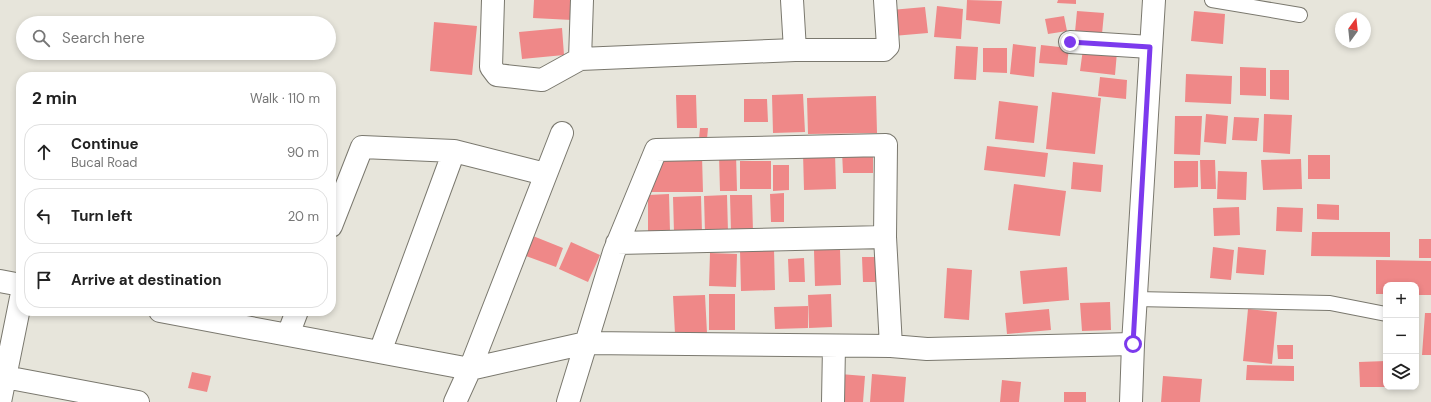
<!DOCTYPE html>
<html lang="en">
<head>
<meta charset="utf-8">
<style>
	:root { --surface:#fff; --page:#f6f6f6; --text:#222; --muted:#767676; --line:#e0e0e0 }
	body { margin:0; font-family:"DM Sans",sans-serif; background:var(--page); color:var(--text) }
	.controls { position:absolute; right:12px; bottom:12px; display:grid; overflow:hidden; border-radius:8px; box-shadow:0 2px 6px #0003 }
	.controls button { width:36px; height:36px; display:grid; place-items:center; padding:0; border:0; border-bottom:1px solid var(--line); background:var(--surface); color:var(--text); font:20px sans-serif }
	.compass { position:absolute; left:1335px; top:12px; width:36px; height:36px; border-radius:50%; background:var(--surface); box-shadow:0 2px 6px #0003; rotate:15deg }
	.stop { position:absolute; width:12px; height:12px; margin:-9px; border:3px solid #7c3aed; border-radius:50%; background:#fff }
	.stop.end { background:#7c3aed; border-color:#fff; box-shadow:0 1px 4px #0008 }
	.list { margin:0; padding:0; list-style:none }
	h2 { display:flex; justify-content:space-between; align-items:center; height:52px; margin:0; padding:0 16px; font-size:17px }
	h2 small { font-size:13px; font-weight:400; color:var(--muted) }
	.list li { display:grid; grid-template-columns:26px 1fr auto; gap:12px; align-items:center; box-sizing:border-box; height:56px; margin:0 8px 8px; padding:0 8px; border:1px solid var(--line); border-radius:16px }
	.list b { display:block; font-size:15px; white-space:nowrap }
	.list p { margin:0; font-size:13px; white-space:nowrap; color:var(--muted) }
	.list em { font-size:13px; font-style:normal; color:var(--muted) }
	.icon { flex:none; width:22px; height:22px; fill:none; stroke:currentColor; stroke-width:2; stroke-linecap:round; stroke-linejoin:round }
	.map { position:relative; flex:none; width:1431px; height:402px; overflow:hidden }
	.search { position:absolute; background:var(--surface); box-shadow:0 2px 6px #0003; left:16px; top:16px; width:320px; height:44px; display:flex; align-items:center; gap:10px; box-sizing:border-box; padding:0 14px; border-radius:22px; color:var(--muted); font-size:15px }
	.panel { position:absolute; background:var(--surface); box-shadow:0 2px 6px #0003; left:16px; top:72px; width:320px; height:244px; border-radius:16px }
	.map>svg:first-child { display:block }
	.building { fill:#ef8888 }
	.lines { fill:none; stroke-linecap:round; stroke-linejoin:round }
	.lane-casing { stroke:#7a786e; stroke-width:16 }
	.street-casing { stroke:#7a786e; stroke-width:24 }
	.secondary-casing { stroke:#7a786e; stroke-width:24 }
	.lane { stroke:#fff; stroke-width:14 }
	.street { stroke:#fff; stroke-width:22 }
	.secondary { stroke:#fff; stroke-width:22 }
	.route { stroke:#7c3aed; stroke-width:5 }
</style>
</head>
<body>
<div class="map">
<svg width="1431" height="402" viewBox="0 0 1431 402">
	<rect width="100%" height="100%" fill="#e7e5db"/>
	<path class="building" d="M534 0H573L572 20 533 18Z
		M967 0 1002 1 1000 24 966 20Z
		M1058 0H1076V4L1057 3Z
		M937 6 963 9 961 39 934 37Z
		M925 7 928 33 893 36 891 10Z
		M1077 11 1104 13 1102 34 1075 32Z
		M1194 11 1225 14 1223 44 1191 41Z
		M1064 16 1067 31 1048 34 1045 19Z
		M434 22 477 26 472 75 430 71Z
		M562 28 564 55 522 59 519 32Z
		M1013 44 1036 47 1034 77 1010 74Z
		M1041 45 1069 48 1067 65 1039 63Z
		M956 46 978 47 976 80 954 79Z
		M983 48H1007V73L983 72Z
		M1083 49 1117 52 1115 75 1080 71Z
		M1240 67 1266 68V96L1240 95Z
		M1270 70H1289V100L1270 99Z
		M1186 74 1232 76 1231 104 1185 102Z
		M1100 77 1127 80 1126 99 1098 96Z
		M1052 92 1101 98 1095 154 1046 149Z
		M803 94 805 132 773 133 772 95Z
		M676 95H696L697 128H677Z
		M876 96 877 133 808 134 807 98Z
		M744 99H767L768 122H744Z
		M999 101 1038 106 1034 143 995 139Z
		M1206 114 1228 116 1226 144 1204 142Z
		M1264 114 1292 115 1290 154 1263 152Z
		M1175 116H1202L1200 155 1174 154Z
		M1234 117 1259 118 1257 141 1232 140Z
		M700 128H708L707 139H699Z
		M987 146 1048 153 1045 177 984 170Z
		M842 151H873V173H843Z
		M803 153H835L836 189 804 190Z
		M736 154 737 191H720L719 155Z
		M1308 155H1330V179H1308Z
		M702 156 703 192H649L661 157Z
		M1301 159 1302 189 1263 190 1261 160Z
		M1200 160H1215L1216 189H1201Z
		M740 161H771V189H740Z
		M1174 161H1198V187L1174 188Z
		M1073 162 1103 165 1101 192 1071 189Z
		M773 165H789V190L773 191Z
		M1218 171 1247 172 1246 200 1217 199Z
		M1014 184 1066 191 1060 236 1008 230Z
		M784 193V222H771L770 194Z
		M669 194 670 232H648V195Z
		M727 195 728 232 705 233 704 196Z
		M730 195H752L753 232H731Z
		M701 196 702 232 674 233 673 197Z
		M1317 204 1339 205V220L1317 219Z
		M1239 207 1240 235 1214 236 1213 208Z
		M1277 207 1303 208 1302 232 1276 231Z
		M1312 232H1390V257L1311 256Z
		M533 236 563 248 556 267 526 256Z
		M1419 239H1431V258H1419Z
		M571 242 600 255 588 282 559 269Z
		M1213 247 1234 250 1231 280 1210 278Z
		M1238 247 1266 250 1264 275 1236 273Z
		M774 249 775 290 741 291 740 250Z
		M840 249 841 285 815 286 814 250Z
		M710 253 737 254 736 287 709 286Z
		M862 257H876L877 282H863Z
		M804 258 805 282H789L788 259Z
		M1376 260 1431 261V295H1416V285H1386V294H1376Z
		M1067 267 1069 300 1023 304 1020 271Z
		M947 268 972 270 969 320 944 318Z
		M709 294H735V330H709Z
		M831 294 832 327 809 328 808 295Z
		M705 295 707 333 675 334 673 296Z
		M1110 302 1111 330 1082 331 1080 303Z
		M808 306V328L775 329 774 307Z
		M1049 309 1051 330 1007 334 1005 313Z
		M1248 309 1277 312 1272 364 1243 361Z
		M1425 313H1431V355H1422Z
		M1277 345H1293V359H1278Z
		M1386 361V387H1360L1359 362Z
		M1247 365 1294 366V381L1246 380Z
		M192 372 211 376 207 392 188 388Z
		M840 374 865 376 863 402H838Z
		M872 374 906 377 904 402H870Z
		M1163 376 1202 379 1200 402H1161Z
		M1002 380 1021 382 1019 402H1000Z
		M1064 392H1086V402H1064Z"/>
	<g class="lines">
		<g class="lane-casing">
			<path id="lane" d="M1212 0 1300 15
				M1135 299 1330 303 1386 314"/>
		</g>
		<g class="street-casing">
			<path id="street" d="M493 0 491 67 497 75 542 80 580 59
				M582 0 580 59 795 50H884L888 46 885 0
				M792 0 795 50
				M1070 42 1150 47
				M331 226 362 147 454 151 545 174
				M617 243 885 237
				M0 281 21 285
				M160 311 470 369 586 343 891 346 927 349 1133 344
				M288 335 297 311
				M380 352 454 151
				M0 376 138 402
				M0 402 21 298
				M455 402 470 369 562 133
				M568 402 614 252 656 150 886 145 885 237 891 346
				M833 402 834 346"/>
		</g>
		<g class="secondary-casing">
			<path id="secondary" d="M1131 402 1133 344 1154 0"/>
		</g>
		<use href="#lane" class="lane"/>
		<use href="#street" class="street"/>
		<use href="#secondary" class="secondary"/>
	</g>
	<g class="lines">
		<path class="route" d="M1070 42 1150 47 1133 344"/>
	</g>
</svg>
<div class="controls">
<button>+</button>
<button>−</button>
<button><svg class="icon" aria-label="layers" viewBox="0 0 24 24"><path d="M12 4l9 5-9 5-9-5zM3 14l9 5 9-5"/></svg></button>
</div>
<svg class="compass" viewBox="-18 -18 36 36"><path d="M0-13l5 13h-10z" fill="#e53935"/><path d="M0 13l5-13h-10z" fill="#767676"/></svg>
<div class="stop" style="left:1133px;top:344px"></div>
<div class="stop end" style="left:1070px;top:42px"></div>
<div class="search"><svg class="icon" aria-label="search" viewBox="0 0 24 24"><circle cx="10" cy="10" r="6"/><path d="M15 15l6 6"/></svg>Search here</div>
<section class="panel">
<h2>2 min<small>Walk · 110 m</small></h2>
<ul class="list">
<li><svg class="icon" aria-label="ahead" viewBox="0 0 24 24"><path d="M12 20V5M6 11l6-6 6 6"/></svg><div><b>Continue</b><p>Bucal Road</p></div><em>90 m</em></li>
<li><svg class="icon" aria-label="left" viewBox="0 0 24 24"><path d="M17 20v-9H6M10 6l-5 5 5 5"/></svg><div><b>Turn left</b></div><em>20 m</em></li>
<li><svg class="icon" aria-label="arrive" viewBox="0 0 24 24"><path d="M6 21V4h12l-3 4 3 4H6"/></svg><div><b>Arrive at destination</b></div></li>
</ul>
</section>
</div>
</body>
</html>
